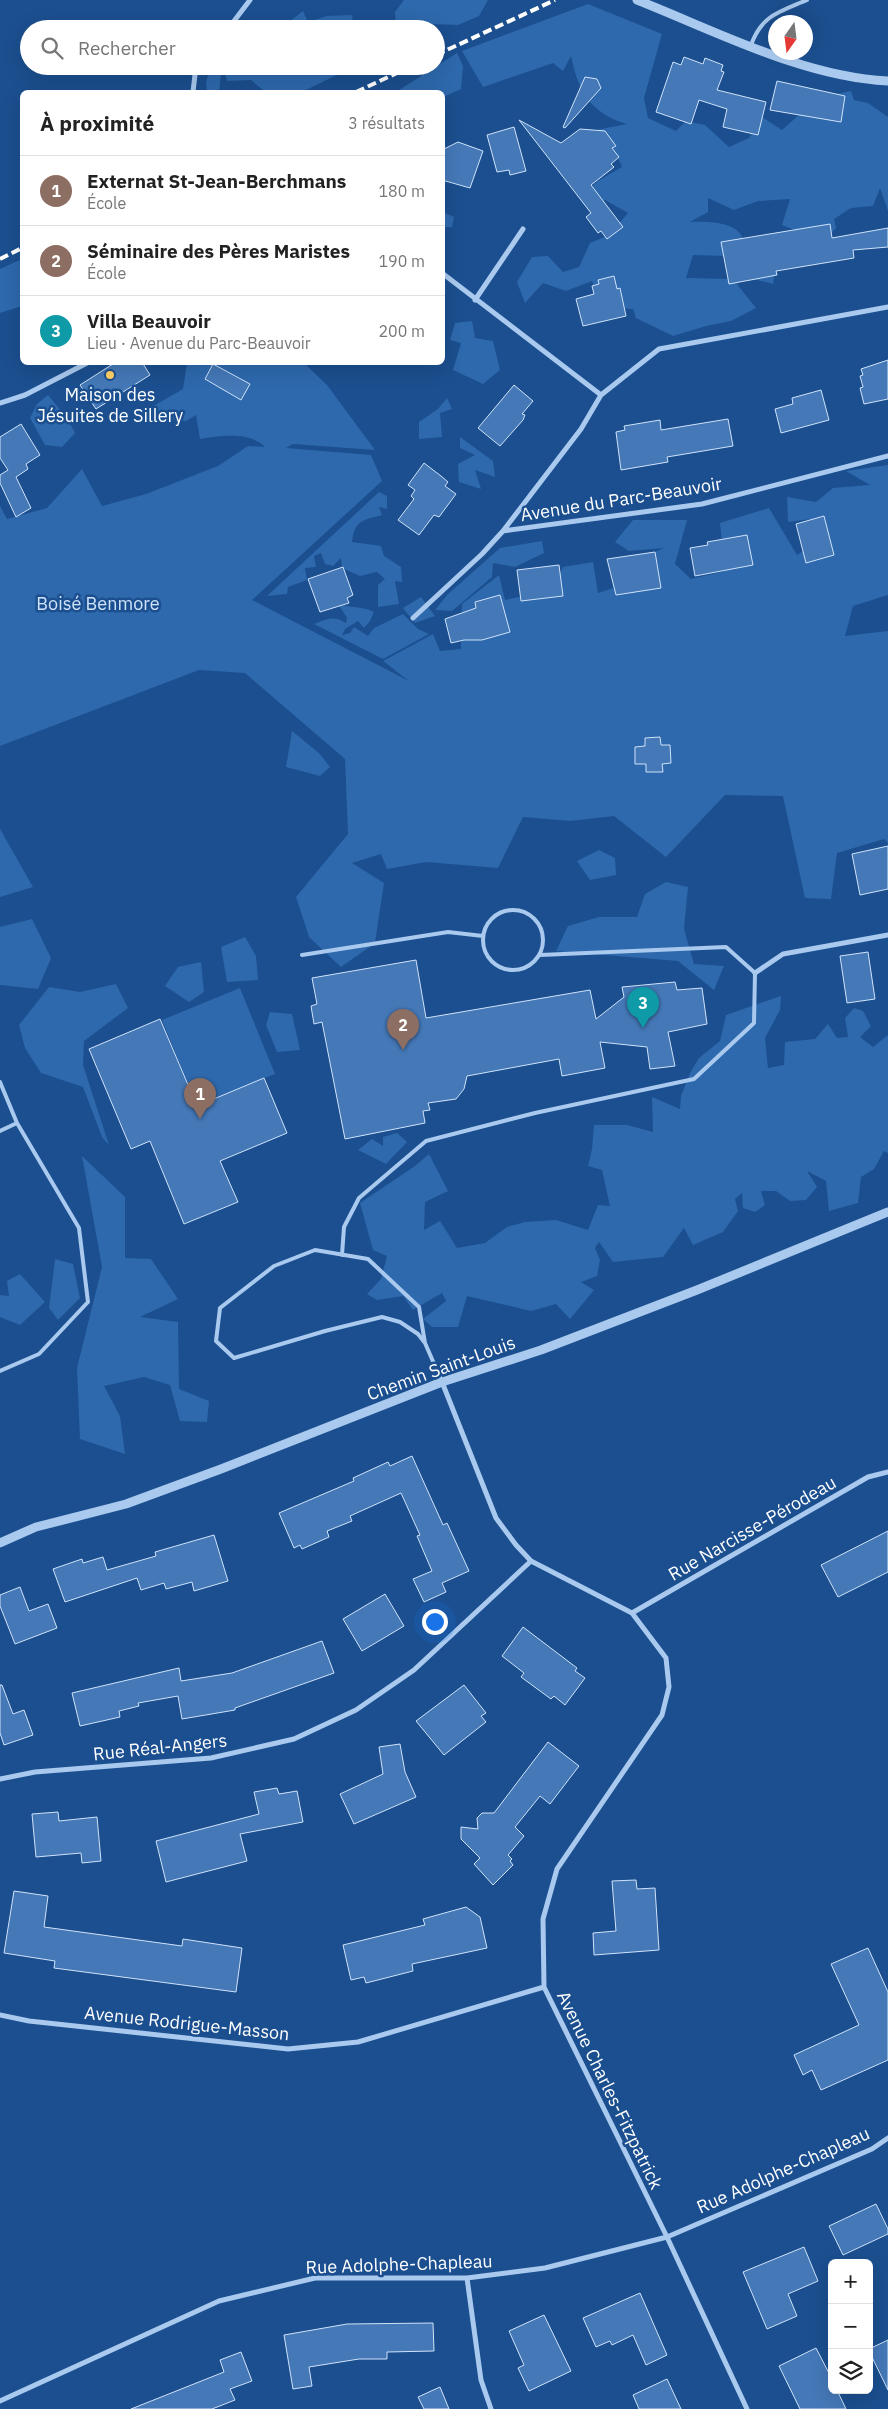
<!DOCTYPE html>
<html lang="fr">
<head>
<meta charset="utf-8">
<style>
	:root { --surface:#fff; --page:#f2f2f2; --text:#222; --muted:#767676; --line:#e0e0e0; --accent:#d93025 }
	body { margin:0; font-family:"IBM Plex Sans",sans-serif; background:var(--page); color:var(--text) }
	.controls { position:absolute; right:15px; bottom:15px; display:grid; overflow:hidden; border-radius:8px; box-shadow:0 5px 20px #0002 }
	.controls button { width:45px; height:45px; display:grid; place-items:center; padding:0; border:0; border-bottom:1px solid var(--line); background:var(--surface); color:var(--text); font:25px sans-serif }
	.compass { position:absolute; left:768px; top:15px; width:45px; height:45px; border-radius:50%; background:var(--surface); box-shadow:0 5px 20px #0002; rotate:194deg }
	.you { position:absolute; left:434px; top:1621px; width:18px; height:18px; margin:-12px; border:4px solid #fff; border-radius:50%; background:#1a73e8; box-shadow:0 0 0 8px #1a73e833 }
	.badge { display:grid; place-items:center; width:32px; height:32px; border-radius:50%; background:var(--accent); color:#fff; font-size:16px; font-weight:700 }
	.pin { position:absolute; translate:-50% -41px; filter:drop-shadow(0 1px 2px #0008) }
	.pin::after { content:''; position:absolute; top:26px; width:18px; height:15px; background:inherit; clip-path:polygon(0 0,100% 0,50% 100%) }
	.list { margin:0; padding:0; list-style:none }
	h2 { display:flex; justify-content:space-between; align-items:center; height:65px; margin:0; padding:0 20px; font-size:21px }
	h2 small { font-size:16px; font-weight:400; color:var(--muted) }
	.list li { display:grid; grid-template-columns:32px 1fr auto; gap:15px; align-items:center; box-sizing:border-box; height:70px; padding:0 20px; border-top:1px solid var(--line) }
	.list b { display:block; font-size:19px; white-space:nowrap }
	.list p { margin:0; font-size:16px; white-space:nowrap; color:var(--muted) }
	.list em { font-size:16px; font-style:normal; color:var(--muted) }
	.icon { flex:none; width:28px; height:28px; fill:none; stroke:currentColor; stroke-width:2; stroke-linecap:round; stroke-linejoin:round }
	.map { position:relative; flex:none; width:888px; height:2409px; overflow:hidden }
	.search { position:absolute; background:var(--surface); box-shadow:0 5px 20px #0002; left:20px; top:20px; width:425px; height:55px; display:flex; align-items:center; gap:12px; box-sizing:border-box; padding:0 18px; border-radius:28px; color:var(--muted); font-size:19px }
	.panel { position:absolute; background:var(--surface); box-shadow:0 5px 20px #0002; left:20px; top:90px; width:425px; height:275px; border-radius:8px }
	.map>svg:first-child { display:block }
	.green { fill:#2e69ad }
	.building { fill:#4478b7; stroke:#cfe3fa }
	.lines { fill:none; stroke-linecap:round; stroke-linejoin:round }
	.service { stroke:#a9c9ee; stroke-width:4 }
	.minor { stroke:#a9c9ee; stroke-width:5 }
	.tertiary { stroke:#a9c9ee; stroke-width:9 }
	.rail { stroke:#fff; stroke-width:4; stroke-dasharray:9 4; stroke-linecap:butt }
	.poi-dot { fill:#ffd166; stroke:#1b4f8f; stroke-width:2 }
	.labels { text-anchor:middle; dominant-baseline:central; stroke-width:5; stroke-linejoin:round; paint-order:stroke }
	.poi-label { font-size:18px; fill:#fff; stroke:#1b4f8f }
	.street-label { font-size:18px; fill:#fff; stroke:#1b4f8f }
	.park-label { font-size:18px; fill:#cfe3fa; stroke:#1b4f8f }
</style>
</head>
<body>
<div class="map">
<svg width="888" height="2409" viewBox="0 0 888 2409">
	<rect width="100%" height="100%" fill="#1b4f8f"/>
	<path class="green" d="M404 0H488L479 16 458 25 430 24 423 29H396L395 12Z
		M588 4 662 34 644 98 648 118 676 131 686 121 705 125 729 147 749 138 762 117 782 130 820 96H828L851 91 854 100 868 103 888 117V211L880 188 873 206 851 208 834 219 836 228 823 241 782 225 790 199 758 201 734 210 708 198V212L690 222C708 221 740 221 744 242L776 267 773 284 754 279 726 256 693 255 686 278 733 279 756 308 731 321 706 326 673 336 636 318 633 309 613 308 596 292 592 281 566 291 543 283 525 303 517 282 532 257 548 256 563 272 579 267 590 243 609 235 628 213 605 200 594 205 581 196 598 181 622 167 616 154 594 151 596 130 627 124C591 114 578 91 571 56L563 71 553 63 483 87 462 51Z
		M303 11 308 22 327 16 352 15 354 29H280Z
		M457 53 463 66 461 89 443 97 442 92H396Z
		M211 66H222L219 92H207L206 82Z
		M223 66H355L302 92H265L251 80 227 81Z
		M443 212 454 217 452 227H443Z
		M22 259V306L0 313V269Z
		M472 321 475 338 493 341 500 370 483 384 453 370 461 343 450 340 455 323Z
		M187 363H304L327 385 375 450 293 444 286 448 371 455 382 481 252 600 409 681 383 661 433 634 440 651 461 649 462 604 499 575 505 600 554 589 563 567 593 562 598 593 633 582 626 565 664 548 629 551 615 542 633 520H687L675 564 691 579 725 571 720 523 769 508 797 555 817 542 812 519 788 522 787 497 816 502 833 488 870 485 846 471 888 465V595L853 606 845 636 888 631V843L884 839 837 853 831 899 805 898 783 796 725 795 666 857 614 816 570 821 523 817 498 868 426 862 387 869 381 854 352 863 384 883 375 943 341 967 309 937 296 897 348 834 345 759 245 673 199 670 0 746V506L7 519 47 508 82 469 102 506 146 494 218 466 248 446 265 447C249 431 221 436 200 439L196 415 186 421 157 418 150 408 183 389Z
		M48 395 67 418 75 433 62 447 45 445 30 418 37 404Z
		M447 398 452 409 440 413 442 437 419 439V422L438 409Z
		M460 437 493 461 495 477 475 470 481 489 459 482 458 464 475 455 460 448Z
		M379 492 387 496V509L379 507 382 515C364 520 354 520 352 542L381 546 384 556 401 567 402 582 395 581 399 604 378 607V585L385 579 377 572 360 576 342 568 341 558 333 566 325 564 321 553 314 556 316 567 305 568 307 580 288 587 287 594 267 596Z
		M542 541 544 553 515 567 493 563 492 577 452 611 435 610 448 594 500 548Z
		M421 597 435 616 415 623 403 608Z
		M338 604C351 608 362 606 374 612L370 621 364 628 358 621 345 629 342 635 350 633 354 627 368 636 374 628 403 614 418 629 429 634 383 659 314 624C326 619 334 615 346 623L347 618Z
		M292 731 320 754 330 767 320 776 286 767Z
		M0 829 33 887 0 897Z
		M599 850 615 858 616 875 590 880 577 861Z
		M666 882 688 887 684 929 694 964 724 966 714 990 678 961 556 951 568 926 599 917H637L645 894Z
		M32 919 51 958 38 989 0 985V927Z
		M245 937 256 956 258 980 227 982 221 947Z
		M201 962 204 992 189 1002 165 986 178 967Z
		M116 984 128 1008 84 1041 83 1065 109 1145 102 1137 83 1087 41 1073 25 1048 19 1025 49 987 80 992Z
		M240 988 275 1074 197 1106 162 1020Z
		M781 996 780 1010 765 1038 768 1068 784 1065 785 1042 815 1039 828 1024 837 1038 848 1037 845 1018 854 1008 863 1011 871 1026 860 1037 873 1047 888 1035V1153L884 1151 874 1169 861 1177 858 1203 829 1211 826 1181 807 1171 817 1187 806 1200 790 1201 776 1191H761L765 1205 755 1212 743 1208 742 1193 735 1199 738 1211 723 1232 693 1245 684 1228 663 1257 613 1262 599 1242 595 1248 600 1260 597 1276 581 1282 594 1290 570 1319 556 1304 531 1311 467 1296 458 1327H432L423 1319 446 1301 442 1293 413 1310 403 1296 377 1300 367 1294 381 1279 387 1256 373 1250 360 1203 415 1166 429 1154 448 1191 425 1202 424 1230 440 1221 457 1248 485 1243 507 1227 525 1222 556 1220 588 1230 598 1205 610 1206 602 1170 588 1166 592 1149 594 1125H627L653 1132 652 1097 680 1109 681 1096 690 1073 699 1058 720 1041 726 1015Z
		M270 1012 292 1014 300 1050 277 1052 266 1025Z
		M397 1133 407 1142 386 1164 358 1150 372 1139 383 1146V1137Z
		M82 1156 125 1197V1258L151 1259 178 1299 140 1317 178 1322 179 1389 209 1401 207 1422 180 1421 170 1385 144 1377 104 1386 120 1416 125 1454 80 1439 77 1368 102 1267Z
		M55 1259 73 1264 80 1298 58 1320 49 1308Z
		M20 1274 45 1302 20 1325 0 1317V1295L9 1296 7 1281Z"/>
	<path class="building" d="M684 57 703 64 705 58 723 65 721 71 724 72 717 90 766 102 758 135 723 127 727 109 699 100 691 124 656 112 673 62 681 65Z
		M585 77 597 79 601 88 565 128 563 127Z
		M777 81 845 96 841 122 770 110Z
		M519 120 561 143 580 129 605 131 616 146 612 148 619 157 611 164 614 167 591 185 623 227 607 239 601 231 598 233 586 217 591 213Z
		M514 127 526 171 510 175 509 170 497 172 487 135Z
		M458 142 483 151 470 188 442 180V150Z
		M830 224 832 238 888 228V247L853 250 854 258 776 271 777 275 729 284 721 242Z
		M614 276 617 289 620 288 626 316 583 326 576 299 594 294 592 286 599 284 598 280Z
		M888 360V399L864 404 860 388 863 387 860 376 863 375 861 369Z
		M116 362H142L150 375 96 409 80 385Z
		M213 364 250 384 241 400 205 379Z
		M514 385 533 401 522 414 525 415 523 420 500 446 478 428Z
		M821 390 829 420 781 433 775 409 793 404 792 398Z
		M728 419 733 446 667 457 668 462 621 470 616 432 625 430 624 426 660 420 661 430Z
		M21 424 40 455 26 464 28 469 16 477 31 508 16 517 0 483V475L8 470 0 458V437Z
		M424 463 441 476 448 482 445 486 456 494 439 517 434 515 419 535 398 520 414 499 411 496 415 490 408 485Z
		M824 516 834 555 806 563 796 524Z
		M747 535 753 565 695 576 690 548 708 545 707 542Z
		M655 552 661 588 616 595 607 559Z
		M559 565 563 596 521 601 517 570Z
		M343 567 353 595 347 598 349 603 320 612 308 579Z
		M500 595 510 632 482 640H464L451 643 445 619 476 608 475 602Z
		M660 737 661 745H670L671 763 662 764 663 772H646V764H635V747L645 746V738Z
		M888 846V889L860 895 852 854Z
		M868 952 875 999 847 1003 840 956Z
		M416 960 426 1018 590 990 596 1019 624 997 622 987 675 982 677 990 702 988 707 1024 668 1032 675 1066 650 1069 647 1047 600 1042 605 1068 562 1076 559 1059 467 1076 464 1089 456 1099 428 1103 430 1110 423 1111 425 1123 345 1139 322 1022 314 1024 311 1006 317 1004 312 978Z
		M160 1019 197 1106 264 1078 287 1133 220 1161 238 1202 184 1224 150 1141 131 1149 89 1049Z
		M412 1456 443 1525 447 1523 469 1571 442 1583 446 1592 424 1602 413 1579 432 1571 417 1536 420 1535 401 1493 350 1516 352 1521 327 1531 329 1537 302 1549 300 1545 294 1548 279 1513 354 1481 353 1478 388 1462 390 1466Z
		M888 1531V1572L838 1597 821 1565Z
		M214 1535 228 1581 194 1591 192 1582 166 1589 164 1583 141 1590 137 1578 65 1602 53 1569 82 1559 83 1563 103 1557 107 1570 156 1556 155 1552Z
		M20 1587 29 1611 48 1604 57 1628 15 1644 0 1606V1595Z
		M385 1594 404 1626 362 1651 343 1619Z
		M523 1627 577 1668 575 1671 585 1678 565 1705 554 1696 551 1699 521 1677 524 1673 502 1656Z
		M322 1641 334 1673 235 1708V1710L182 1719 178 1696 138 1703 139 1706 119 1711 120 1717 80 1726 72 1693 179 1668 181 1681 232 1673Z
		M0 1685H2L13 1714 24 1710 33 1735 4 1745 0 1733Z
		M464 1685 486 1713 481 1716 486 1722 444 1755 416 1721Z
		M548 1742 579 1766 550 1804 540 1796 515 1827 524 1836 508 1855 512 1859 510 1861 513 1865 493 1885 474 1864 480 1858 461 1839V1827L478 1829 477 1818 482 1813H494Z
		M400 1744 405 1772 416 1797 354 1824 340 1794 383 1774 379 1747Z
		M277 1788 279 1794 297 1791 303 1822 240 1834 247 1861 166 1882 156 1841 259 1814 254 1792Z
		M58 1812 59 1821 97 1817 101 1861 82 1863 81 1853 36 1857 32 1814Z
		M636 1880 637 1889 655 1888 659 1950 594 1955 593 1933 616 1931 612 1881Z
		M14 1891 48 1896 44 1927 182 1946 183 1939 242 1948 236 1992 54 1968 55 1961 4 1953Z
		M466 1907 480 1917 487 1948 412 1964 413 1971 366 1983 364 1977 351 1980 343 1945 425 1925 423 1919Z
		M868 1948 888 1992V2060L821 2090 812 2070 803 2075 794 2055 859 2025 831 1964Z
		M876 2204 888 2229V2234L843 2255 829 2226Z
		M804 2247 818 2281 788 2294 797 2316 767 2329 743 2272Z
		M640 2293 667 2355 646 2365 633 2335 612 2345 610 2341 596 2347 583 2318Z
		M544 2315 571 2371 529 2391 518 2368 524 2365 509 2331Z
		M433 2323 434 2351 387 2352V2359H359L309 2367 312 2386 293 2389 284 2335 347 2324Z
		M888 2340V2390L869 2351V2349Z
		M816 2348 832 2379V2390H837L846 2409H800L779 2366Z
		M241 2352 252 2381 230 2389 235 2400 212 2409H131L224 2372 220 2360Z
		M667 2379 681 2409H639L633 2395Z
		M440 2387 449 2409H424L418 2397Z"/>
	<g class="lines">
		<path class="service" d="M751 45C762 15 779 12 807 0
			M483 940a30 30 0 1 1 60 0a30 30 0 1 1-60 0Z
			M302 955 448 932 483 936
			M0 1082 17 1123 79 1228 88 1302 39 1354 0 1371
			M0 1131 17 1123
			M342 1255 344 1227 359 1198 426 1141 535 1113 694 1079 754 1023 755 973 726 947 540 955
			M425 1343 418 1334 400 1322 382 1317 325 1331 234 1358 216 1341 220 1308 274 1266 315 1250 368 1259 419 1307 425 1343 442 1382"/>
		<path class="minor" d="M228 29 250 0
			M193 92 196 66
			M442 273 601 395
			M475 300 523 229
			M0 403 25 395 89 362
			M503 531 702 504 888 456
			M413 618 482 554 503 531 581 429 601 395 659 349 888 307
			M755 973 783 954 888 935
			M442 1382 496 1518 516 1545 531 1561 632 1613 666 1658 669 1687 662 1715 557 1869 543 1919 544 1987 667 2237 747 2409
			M632 1613 868 1477 888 1472
			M0 1779 35 1772 211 1758 294 1739 356 1710 414 1670 531 1561
			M0 2015 29 2021 288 2049 358 2042 544 1987
			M467 2278 481 2380 491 2409
			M0 2401 219 2301 315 2278H467L545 2268 667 2237 872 2149 888 2138"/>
		<path class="tertiary" d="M637 0C716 31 803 77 888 81
			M0 1543 36 1527 126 1504 221 1469 442 1382 541 1350 697 1290 888 1212"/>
		<path class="rail" d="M436 55 555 0
			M356 92 412 66
			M0 259 22 248"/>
	</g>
	<circle class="poi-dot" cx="110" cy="375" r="5"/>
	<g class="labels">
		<g class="poi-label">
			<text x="110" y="394">Maison des<tspan x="110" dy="21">Jésuites de Sillery</tspan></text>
		</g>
		<g class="street-label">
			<text transform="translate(621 499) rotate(-9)">Avenue du Parc-Beauvoir</text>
			<text transform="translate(441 1368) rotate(-20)">Chemin Saint-Louis</text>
			<text transform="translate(752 1528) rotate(-30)">Rue Narcisse-Pérodeau</text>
			<text transform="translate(160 1747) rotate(-6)">Rue Réal-Angers</text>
			<text transform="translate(187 2023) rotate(6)">Avenue Rodrigue-Masson</text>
			<text transform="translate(610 2090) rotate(64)">Avenue Charles-Fitzpatrick</text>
			<text transform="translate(783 2170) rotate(-24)">Rue Adolphe-Chapleau</text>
			<text transform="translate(399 2264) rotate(-2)">Rue Adolphe-Chapleau</text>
		</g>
		<g class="park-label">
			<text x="98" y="603">Boisé Benmore</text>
		</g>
	</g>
</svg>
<div class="controls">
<button>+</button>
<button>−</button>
<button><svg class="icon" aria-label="layers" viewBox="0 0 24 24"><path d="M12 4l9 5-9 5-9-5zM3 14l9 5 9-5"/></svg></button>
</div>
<svg class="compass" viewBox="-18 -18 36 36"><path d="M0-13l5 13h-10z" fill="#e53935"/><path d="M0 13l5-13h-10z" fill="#767676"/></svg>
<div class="you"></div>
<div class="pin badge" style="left:200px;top:1119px;background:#8d6e63">1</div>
<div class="pin badge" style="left:403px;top:1050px;background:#8d6e63">2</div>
<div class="pin badge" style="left:643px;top:1028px;background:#0f9aa8">3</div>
<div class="search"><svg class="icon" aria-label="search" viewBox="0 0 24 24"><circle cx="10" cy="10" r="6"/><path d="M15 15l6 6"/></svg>Rechercher</div>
<section class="panel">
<h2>À proximité<small>3 résultats</small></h2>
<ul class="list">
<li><span class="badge" style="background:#8d6e63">1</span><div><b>Externat St-Jean-Berchmans</b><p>École</p></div><em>180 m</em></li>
<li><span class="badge" style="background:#8d6e63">2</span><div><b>Séminaire des Pères Maristes</b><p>École</p></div><em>190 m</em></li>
<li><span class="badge" style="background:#0f9aa8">3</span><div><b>Villa Beauvoir</b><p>Lieu · Avenue du Parc-Beauvoir</p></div><em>200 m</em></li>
</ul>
</section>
</div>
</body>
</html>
